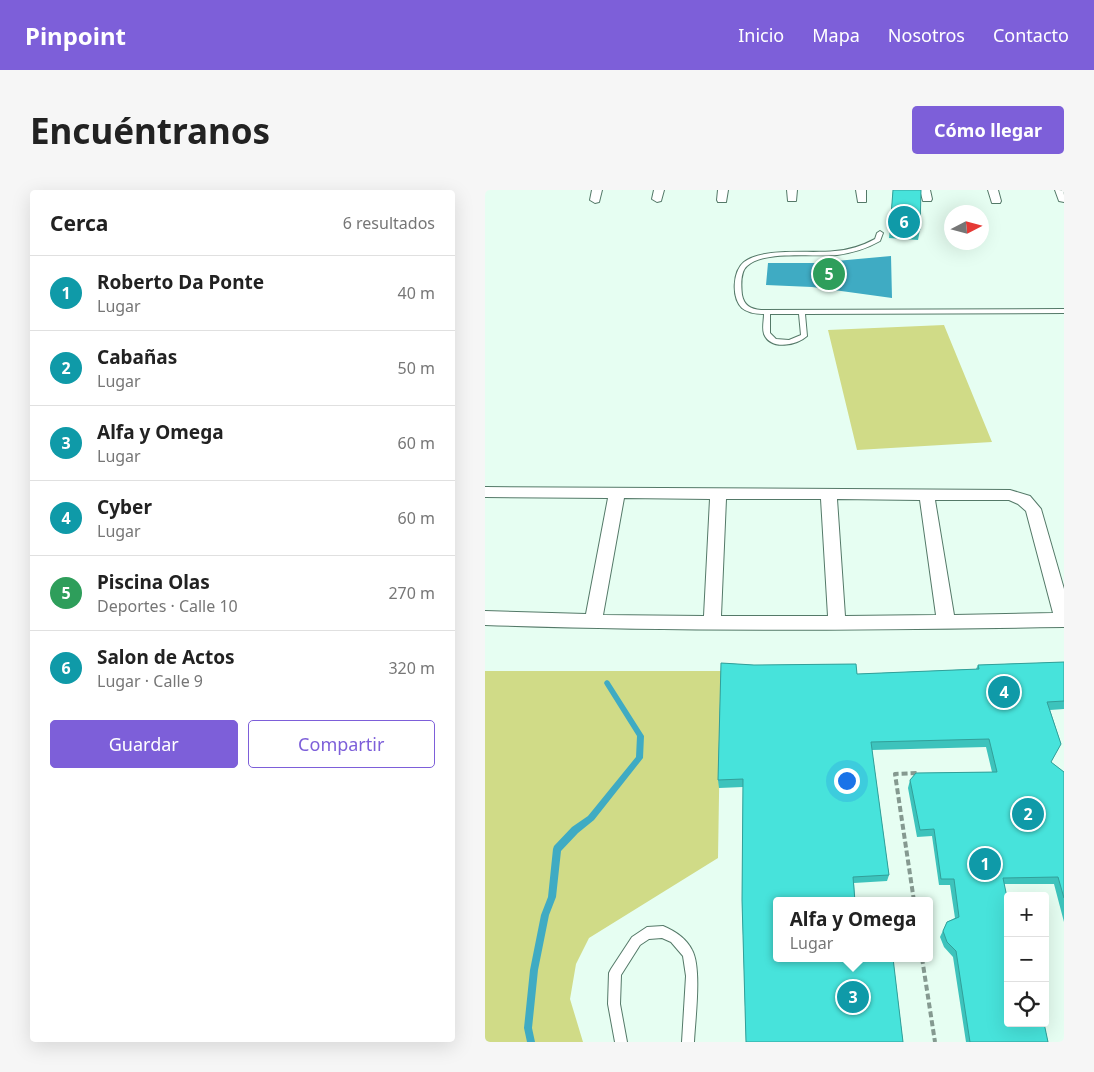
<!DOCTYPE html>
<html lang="es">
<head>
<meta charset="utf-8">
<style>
	:root { --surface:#fff; --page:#f6f6f6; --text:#222; --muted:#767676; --line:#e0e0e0; --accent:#7d5fd9 }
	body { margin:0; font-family:"Noto Sans",sans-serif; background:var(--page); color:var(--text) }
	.controls { position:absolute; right:15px; bottom:15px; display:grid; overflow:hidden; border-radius:5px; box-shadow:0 5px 20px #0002 }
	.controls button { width:45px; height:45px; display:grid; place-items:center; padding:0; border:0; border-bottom:1px solid var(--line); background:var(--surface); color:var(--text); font:25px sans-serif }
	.compass { position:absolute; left:459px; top:15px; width:45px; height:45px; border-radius:50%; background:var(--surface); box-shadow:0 5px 20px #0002; rotate:84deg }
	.you { position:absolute; left:361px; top:590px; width:18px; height:18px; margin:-12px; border:4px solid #fff; border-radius:50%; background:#1a73e8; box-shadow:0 0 0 8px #1a73e833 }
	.badge { display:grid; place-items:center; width:32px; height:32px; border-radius:50%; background:var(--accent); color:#fff; font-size:16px; font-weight:700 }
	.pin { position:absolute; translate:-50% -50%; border:2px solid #fff; box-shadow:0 1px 5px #0006 }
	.popup { position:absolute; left:288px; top:707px; width:160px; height:65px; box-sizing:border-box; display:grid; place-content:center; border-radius:5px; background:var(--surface); filter:drop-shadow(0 1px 4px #0005); font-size:16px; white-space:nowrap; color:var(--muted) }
	.popup b { font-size:19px; color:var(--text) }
	.popup::after { content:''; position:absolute; left:50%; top:100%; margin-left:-10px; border:10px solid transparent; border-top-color:var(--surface) }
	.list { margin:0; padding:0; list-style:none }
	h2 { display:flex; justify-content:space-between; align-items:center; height:65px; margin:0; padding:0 20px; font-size:21px }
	h2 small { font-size:16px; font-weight:400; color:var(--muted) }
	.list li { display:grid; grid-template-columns:32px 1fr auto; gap:15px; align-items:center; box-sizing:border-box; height:75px; padding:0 20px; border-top:1px solid var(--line) }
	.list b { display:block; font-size:19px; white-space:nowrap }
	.list p { margin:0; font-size:16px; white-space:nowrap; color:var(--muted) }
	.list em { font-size:16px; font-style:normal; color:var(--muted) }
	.actions { display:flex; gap:10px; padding:15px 20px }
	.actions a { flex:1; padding:11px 0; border:1px solid var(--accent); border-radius:5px; text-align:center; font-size:18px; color:var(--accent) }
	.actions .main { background:var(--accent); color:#fff }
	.icon { flex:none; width:28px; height:28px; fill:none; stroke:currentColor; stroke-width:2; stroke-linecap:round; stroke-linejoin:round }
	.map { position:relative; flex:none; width:579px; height:852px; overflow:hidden; border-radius:5px }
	header { display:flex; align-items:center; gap:30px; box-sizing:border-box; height:70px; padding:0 25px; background:var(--accent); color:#fff }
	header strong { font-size:24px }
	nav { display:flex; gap:28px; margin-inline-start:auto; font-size:18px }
	.intro { display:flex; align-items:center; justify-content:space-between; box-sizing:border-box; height:120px; padding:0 30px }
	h1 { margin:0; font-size:35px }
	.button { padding:12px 22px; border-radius:5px; background:var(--accent); color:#fff; font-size:18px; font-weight:700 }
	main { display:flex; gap:30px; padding:0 30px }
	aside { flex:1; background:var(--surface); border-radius:5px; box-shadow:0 5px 20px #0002 }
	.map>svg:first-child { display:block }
	.green { fill:#d0db87 }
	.water { fill:#3fabc3 }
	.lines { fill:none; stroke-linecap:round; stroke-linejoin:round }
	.stream { fill:#3fabc3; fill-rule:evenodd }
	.service-casing { stroke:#547968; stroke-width:2 }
	.minor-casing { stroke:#547968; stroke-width:2 }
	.path { stroke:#859990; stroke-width:4; stroke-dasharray:6 3; stroke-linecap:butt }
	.service { fill:#fff; fill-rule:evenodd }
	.minor { fill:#fff; fill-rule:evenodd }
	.wall { fill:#3dc3bc }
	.building { fill:#47e3db; stroke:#329f99 }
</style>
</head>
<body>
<header>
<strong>Pinpoint</strong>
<nav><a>Inicio</a><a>Mapa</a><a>Nosotros</a><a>Contacto</a></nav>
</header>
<div class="intro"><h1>Encuéntranos</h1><a class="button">Cómo llegar</a></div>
<main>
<aside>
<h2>Cerca<small>6 resultados</small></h2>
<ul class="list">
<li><span class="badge" style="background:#0f9aa8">1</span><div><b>Roberto Da Ponte</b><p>Lugar</p></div><em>40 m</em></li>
<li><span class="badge" style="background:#0f9aa8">2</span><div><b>Cabañas</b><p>Lugar</p></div><em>50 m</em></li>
<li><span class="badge" style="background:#0f9aa8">3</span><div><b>Alfa y Omega</b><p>Lugar</p></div><em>60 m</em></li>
<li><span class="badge" style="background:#0f9aa8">4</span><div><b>Cyber</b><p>Lugar</p></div><em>60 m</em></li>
<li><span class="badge" style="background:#2e9e5b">5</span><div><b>Piscina Olas</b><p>Deportes · Calle 10</p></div><em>270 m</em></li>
<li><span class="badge" style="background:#0f9aa8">6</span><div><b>Salon de Actos</b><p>Lugar · Calle 9</p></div><em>320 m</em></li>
</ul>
<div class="actions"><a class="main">Guardar</a><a>Compartir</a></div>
</aside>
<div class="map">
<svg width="579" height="852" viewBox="0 0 579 852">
	<rect width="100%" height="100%" fill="#e6fef2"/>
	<path class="green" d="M459 135 507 252 372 260 343 140Z
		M0 481H236L233 668 104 748 91 774 85 809 98 852H0Z"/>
	<path class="water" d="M406 66 407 108 327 97 281 95 283 73H329Z"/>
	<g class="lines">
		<path class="stream" d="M122 490 124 491 159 546 158 568 109 630 93 643 76 661 71 707 64 725 53 780 47 838 50 852H42L39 838 45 780 56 725 63 707 68 659 69 656 87 637 103 626 151 567 152 546 120 495 119 493 120 491Z"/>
		<g class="service-casing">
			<path id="service" d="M395 41 398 43 395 51C381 59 367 63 352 65 329 67 278 60 262 76 255 82 256 96 257 105 259 115 265 119 276 120L579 119V123L320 124 322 146C312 155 286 161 279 144 277 138 279 130 279 124 272 124 263 123 257 118 246 107 248 81 259 72 278 57 326 64 350 61 365 60 377 56 390 49L392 43ZM285 124H314L316 145 304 150 291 149 285 143Z
				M178 736C190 741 201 748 207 760 217 778 210 830 209 852H197L201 786 198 766 186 752 177 748 164 749 155 755 136 785 135 814 142 852H130L123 814 124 783 126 779 147 747 162 737Z"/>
		</g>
		<g class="minor-casing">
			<path id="minor" d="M107 0H117L114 12 110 13 105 10Z
				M169 0H179L176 11 172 12 167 9Z
				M233 0H243L241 12H233L232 10Z
				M302 0H312L311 11H303Z
				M371 0H381V12H373Z
				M435 0H445L447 9 446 11H438Z
				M503 0H513L516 11 515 13H507Z
				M570 0H579V12L574 11Z
				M0 297 525 300 545 306 556 319 579 399V437C386 440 193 442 0 435V421L101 424 123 308 0 307ZM139 308 225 309 219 426 118 425ZM241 309H336L343 426H236ZM352 309 435 310 451 425 360 426ZM450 310H524L533 314 541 321 568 423 469 425Z"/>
		</g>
		<path class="path" d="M367 710 429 709
			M429 711 410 584 433 583
			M437 768 450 852"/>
		<use href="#service" class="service"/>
		<use href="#minor" class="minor"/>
	</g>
	<path class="wall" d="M408 0 435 40 433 50 404 48Z
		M579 472V519L565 520 576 554 566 572 579 582V732L569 694H519L523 712V833H559L563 852H481L468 767 459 757 455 747 462 732 470 728 465 695H454L447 646 432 647 423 598 425 590 431 583 507 582 501 557 387 560 404 685 402 691 369 693 370 711H292V768H408L418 852H261L257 710 258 597 234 598 233 590 236 473 269 475 371 474 372 484 491 479 493 475Z"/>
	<path class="building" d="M408 0H436L435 40 405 39Z
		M579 472V511L562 512 576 554 566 572 579 582V708L573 687 518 688 523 712V833H559L563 852H485L471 761 462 752 458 741 462 732 474 727 469 689H456L449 639 435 640 425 590 431 583 512 582 504 549 386 552 404 685 368 687 370 711H292V768H408L418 852H261L257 710 258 589 233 590 236 473 269 475 371 474 372 484 494 479 493 475Z"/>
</svg>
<div class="controls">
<button>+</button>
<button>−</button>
<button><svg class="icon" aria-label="locate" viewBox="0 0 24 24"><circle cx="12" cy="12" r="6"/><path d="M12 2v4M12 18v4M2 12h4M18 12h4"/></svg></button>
</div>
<svg class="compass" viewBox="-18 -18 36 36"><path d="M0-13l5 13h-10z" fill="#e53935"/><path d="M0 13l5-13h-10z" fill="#767676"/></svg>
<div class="you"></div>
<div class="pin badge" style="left:500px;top:674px;background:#0f9aa8">1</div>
<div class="pin badge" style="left:543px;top:624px;background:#0f9aa8">2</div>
<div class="pin badge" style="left:368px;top:807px;background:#0f9aa8">3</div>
<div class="popup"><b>Alfa y Omega</b>Lugar</div>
<div class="pin badge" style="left:519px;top:502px;background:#0f9aa8">4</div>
<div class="pin badge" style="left:344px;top:84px;background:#2e9e5b">5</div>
<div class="pin badge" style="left:419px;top:32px;background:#0f9aa8">6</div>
</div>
</main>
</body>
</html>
